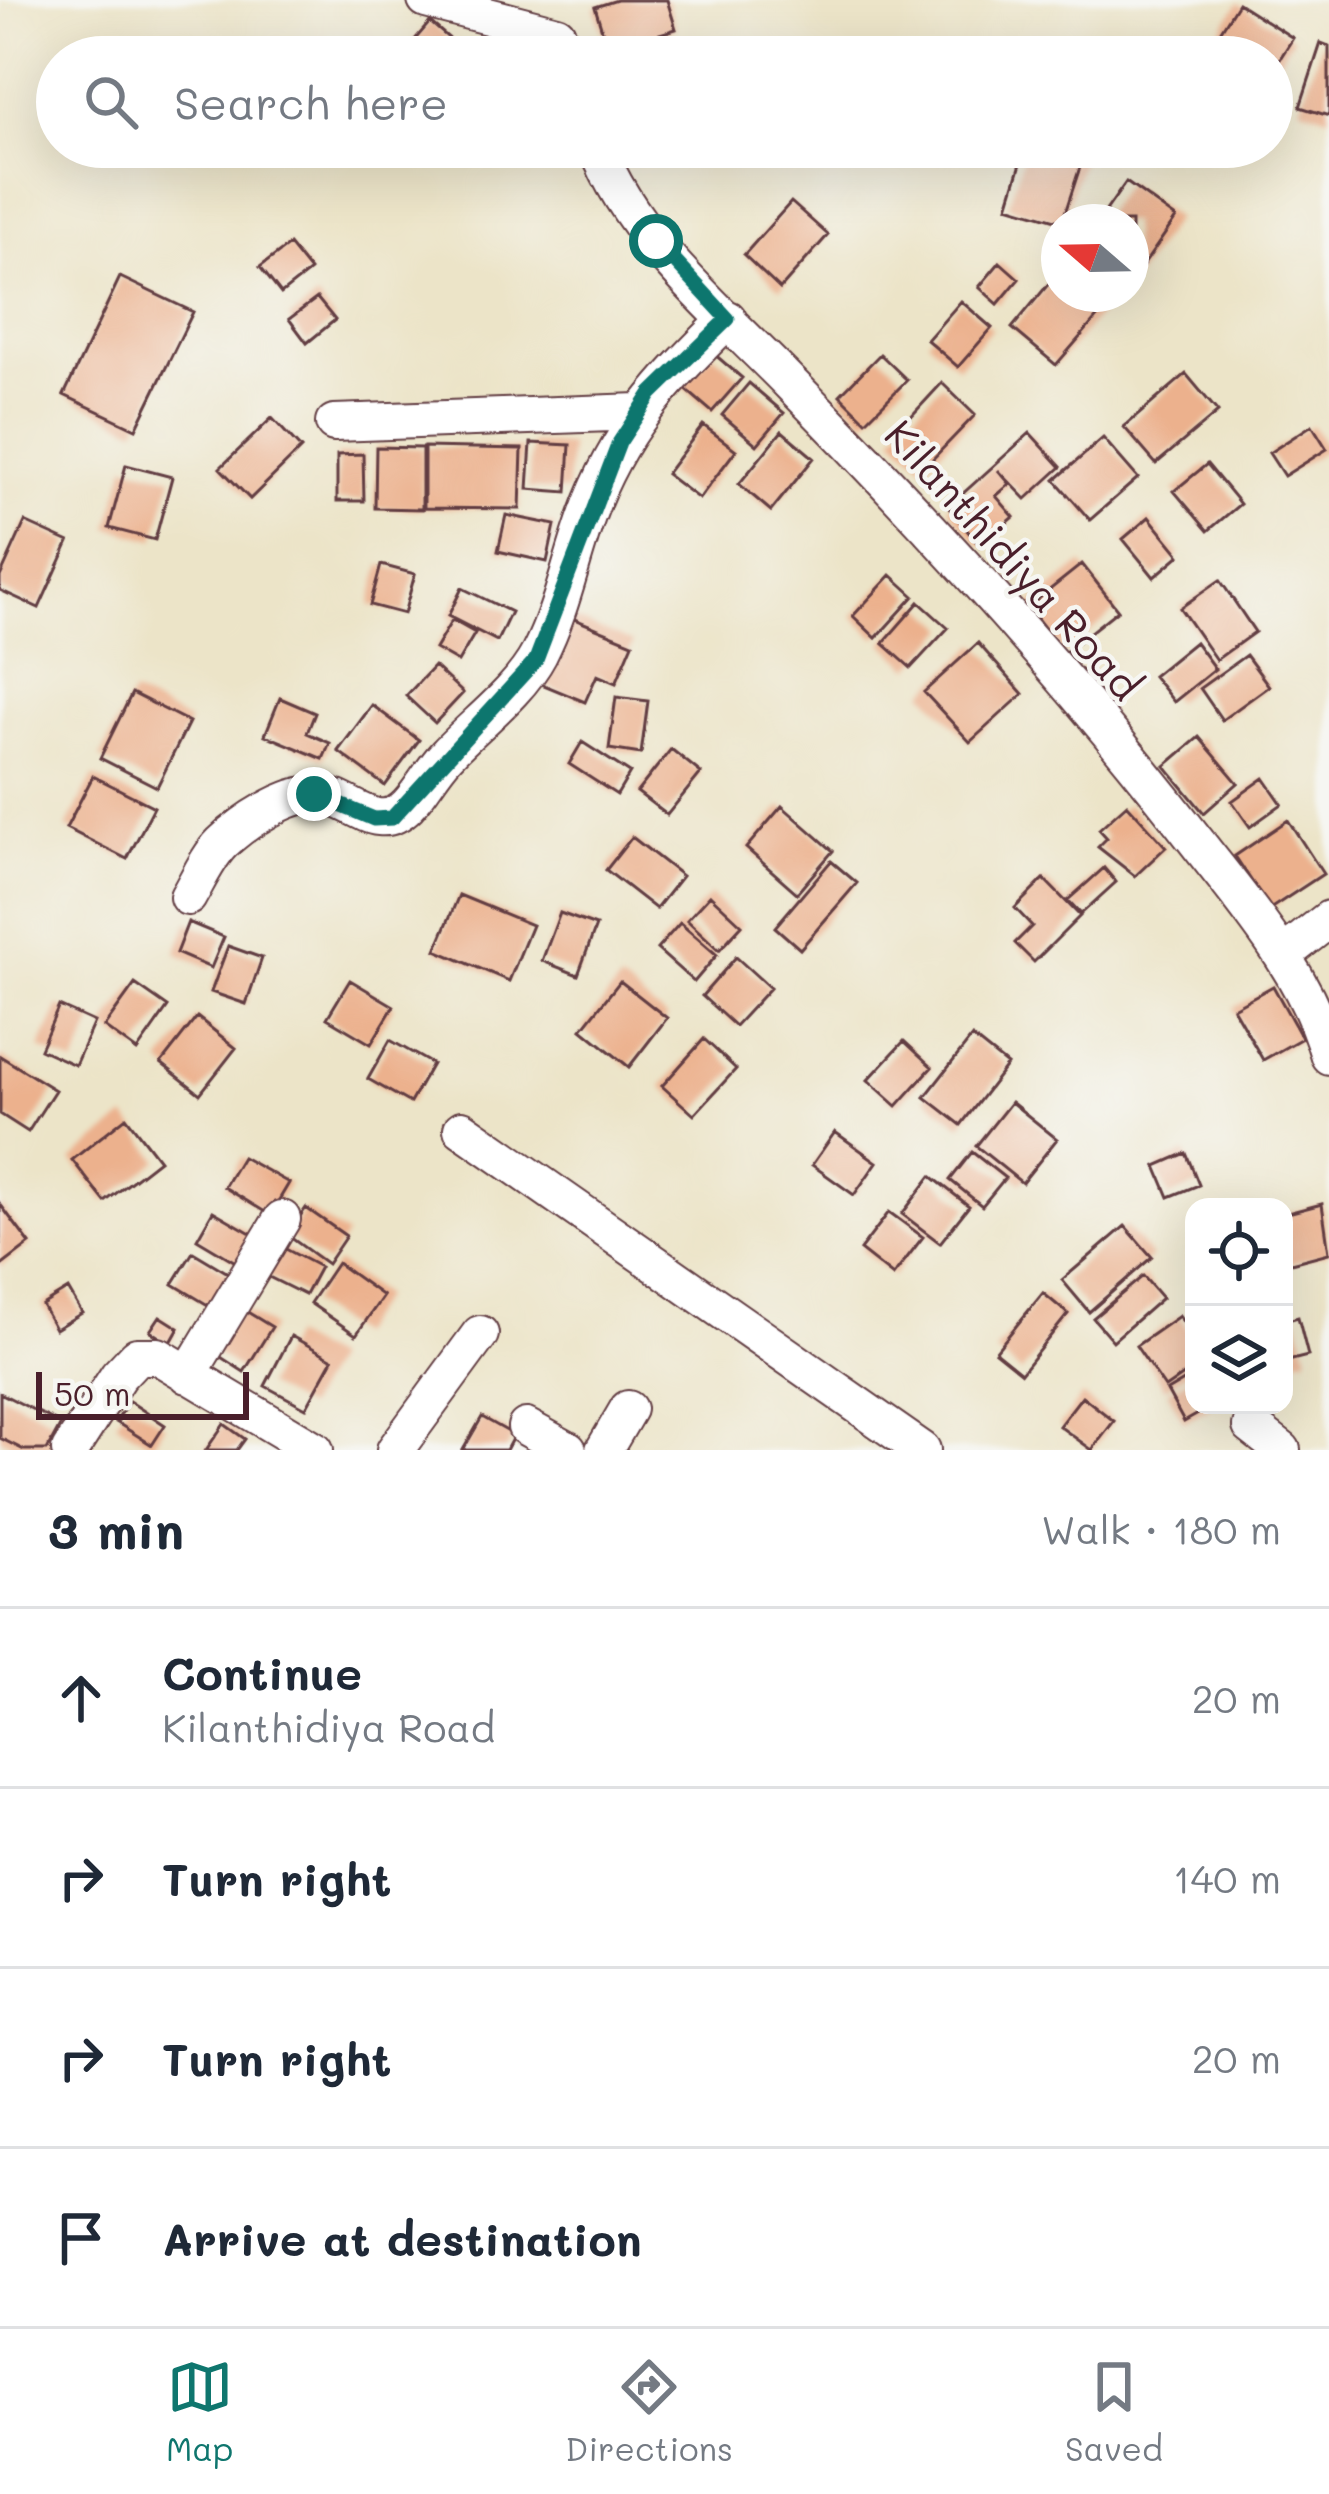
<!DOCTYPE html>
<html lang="en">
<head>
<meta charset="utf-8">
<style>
	:root { --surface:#fff; --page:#f2f2f3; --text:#1f2937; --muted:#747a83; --line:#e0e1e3; --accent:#0f766e }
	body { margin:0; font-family:Mali,sans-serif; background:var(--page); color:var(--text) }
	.controls { position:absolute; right:36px; bottom:36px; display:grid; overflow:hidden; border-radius:24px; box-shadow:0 12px 48px #0002 }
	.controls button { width:108px; height:108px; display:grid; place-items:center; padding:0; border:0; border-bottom:3px solid var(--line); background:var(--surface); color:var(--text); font:60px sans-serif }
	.compass { position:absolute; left:1041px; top:204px; width:108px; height:108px; border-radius:50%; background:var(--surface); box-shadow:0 12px 48px #0002; rotate:290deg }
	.scale { position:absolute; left:36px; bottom:30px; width:213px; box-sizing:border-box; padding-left:12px; border:6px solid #4a1f2b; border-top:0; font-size:33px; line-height:42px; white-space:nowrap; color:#4a1f2b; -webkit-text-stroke:9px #f6f6f2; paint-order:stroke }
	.stop { position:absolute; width:36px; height:36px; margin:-27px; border:9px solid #0f766e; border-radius:50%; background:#fff }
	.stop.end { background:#0f766e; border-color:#fff; box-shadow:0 3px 12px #0008 }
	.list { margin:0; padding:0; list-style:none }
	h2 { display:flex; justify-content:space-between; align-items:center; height:156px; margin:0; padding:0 48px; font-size:51px }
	h2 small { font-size:39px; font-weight:400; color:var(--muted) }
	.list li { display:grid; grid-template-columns:78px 1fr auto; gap:36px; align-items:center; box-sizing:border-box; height:180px; padding:0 48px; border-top:3px solid var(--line) }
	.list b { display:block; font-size:45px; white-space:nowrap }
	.list p { margin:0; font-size:39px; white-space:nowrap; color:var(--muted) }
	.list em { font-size:39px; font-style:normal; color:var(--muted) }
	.icon { flex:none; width:66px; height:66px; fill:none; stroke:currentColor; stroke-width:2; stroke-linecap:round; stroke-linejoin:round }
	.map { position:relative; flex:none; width:1329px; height:1450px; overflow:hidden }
	.search { position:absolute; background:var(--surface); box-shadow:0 12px 48px #0002; left:36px; right:36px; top:36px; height:132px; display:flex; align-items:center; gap:30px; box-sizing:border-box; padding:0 42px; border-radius:66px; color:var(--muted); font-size:45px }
	.sheet { height:876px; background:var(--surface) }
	nav { display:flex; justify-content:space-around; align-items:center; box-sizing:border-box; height:168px; border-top:3px solid var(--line); background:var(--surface); font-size:33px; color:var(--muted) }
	nav a { display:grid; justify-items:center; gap:6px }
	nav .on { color:var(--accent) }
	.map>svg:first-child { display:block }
	.building { fill:#ecb18d }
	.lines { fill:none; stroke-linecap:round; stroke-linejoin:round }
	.minor-casing { stroke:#623d43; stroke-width:40 }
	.minor { stroke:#fff; stroke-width:36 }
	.route { stroke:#0f766e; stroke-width:15 }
	.labels { text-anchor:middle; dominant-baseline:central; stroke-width:9; stroke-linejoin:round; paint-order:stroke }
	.street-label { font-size:42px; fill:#4a1f2b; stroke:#f6f6f2 }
</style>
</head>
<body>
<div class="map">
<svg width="1329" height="1450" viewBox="0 0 1329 1450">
	<rect width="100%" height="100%" fill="#f6f6f2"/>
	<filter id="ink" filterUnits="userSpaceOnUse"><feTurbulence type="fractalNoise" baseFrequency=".00833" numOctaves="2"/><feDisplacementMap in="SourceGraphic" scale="24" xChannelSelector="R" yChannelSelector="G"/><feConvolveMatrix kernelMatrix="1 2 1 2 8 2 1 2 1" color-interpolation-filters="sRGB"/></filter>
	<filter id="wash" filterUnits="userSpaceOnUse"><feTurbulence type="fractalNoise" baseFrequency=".004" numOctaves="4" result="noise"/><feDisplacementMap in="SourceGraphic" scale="48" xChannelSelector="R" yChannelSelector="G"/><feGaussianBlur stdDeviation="2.7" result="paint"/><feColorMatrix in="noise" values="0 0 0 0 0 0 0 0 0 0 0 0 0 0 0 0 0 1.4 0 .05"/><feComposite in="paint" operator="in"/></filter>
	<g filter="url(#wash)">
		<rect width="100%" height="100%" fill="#ece4c8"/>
		<g id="blocks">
			<path class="building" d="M617 0H667L676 29 608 50 595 7Z
				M1238 3 1293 38 1272 71V57H1217L1208 51Z
				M430 22 460 48 453 57H400Z
				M1321 43 1329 46V116L1300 107Z
				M622 147H668L669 148 627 161Z
				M1026 147 1083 158 1062 222 1008 206Z
				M1126 182 1176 218 1131 283V222H1098Z
				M791 202 828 235 780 289 744 255Z
				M289 245 310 271 281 294 260 267Z
				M1000 262 1019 279 998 304 979 287Z
				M1055 276 1059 294H1076L1100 314 1056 365 1012 328Z
				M120 277 193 312 136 429 64 395Z
				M317 298 335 320 307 343 289 319Z
				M961 301 992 328 958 367 927 340Z
				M713 353 742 378 712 412 683 387Z
				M880 354 907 380 866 421 840 395Z
				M1186 374 1218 412 1156 464 1124 427Z
				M749 383 784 413 757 445 722 415Z
				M942 383 975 415 925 467 893 436Z
				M272 418 301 449 250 499 220 468Z
				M703 425 736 450 699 499 666 474Z
				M1312 425 1327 449 1284 476 1269 453Z
				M782 431 814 458 771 511 739 484Z
				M1030 433 1061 467 1026 499 998 470 1010 484 996 496 1014 517 980 546 948 507Z
				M1103 438 1138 478 1090 520 1055 480Z
				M531 443 570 445 567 492 528 489Z
				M376 447 422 448V509L375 508Z
				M424 447 522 449 520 509 424 508Z
				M363 454 364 501H337V455Z
				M1207 464 1240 504 1208 531 1174 491Z
				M126 465 172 477 155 540 109 528Z
				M506 515 555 525 547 562 498 551Z
				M1149 517 1180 555 1154 577 1123 539Z
				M25 522 69 542 39 608 0 590V577Z
				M1082 564 1118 610 1064 653 1028 607Z
				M381 565 415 574 404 614 370 605Z
				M891 575 914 596 876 638 853 616Z
				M1220 580 1255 632 1216 660 1180 608Z
				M462 588 511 612 497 641 448 616Z
				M919 602 948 628 911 668 883 643Z
				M562 614 633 643 616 683 597 675 585 702 534 681Z
				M452 620 475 633 458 662 435 649Z
				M1195 642 1215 669 1174 702 1153 676Z
				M978 643 1023 694 970 742 924 692Z
				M1246 655 1269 686 1222 720 1200 688Z
				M434 666 463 693 435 723 406 696Z
				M132 693 189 722 157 787 100 758Z
				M616 697 648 701 641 754 609 749Z
				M280 698 315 713 307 733 330 743 323 759 265 735Z
				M372 705 419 740 385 786 338 751Z
				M1199 737 1238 783 1204 813 1165 766Z
				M582 742 630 773 617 795 569 764Z
				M671 749 701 773 667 815 637 792Z
				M93 776 154 807 127 859 66 828Z
				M1264 778 1282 804 1250 827 1232 801Z
				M1127 804 1166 847 1135 876 1098 847 1107 838 1099 829Z
				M782 806 833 851 797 893 746 848Z
				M1288 820 1323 874 1270 909 1235 856Z
				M632 837 682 876 656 909 606 870Z
				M831 861 857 883 800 949 775 927Z
				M1104 868 1116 882 1081 914 1068 900Z
				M1044 879 1080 916 1034 962 1015 943 1032 926 1015 908Z
				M459 895 532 925 509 981 436 950Z
				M710 895 742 925 719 950 687 920Z
				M560 913 596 926 578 975 542 961Z
				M188 922 224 937 211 968 176 953Z
				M680 923 717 955 694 982 657 949Z
				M228 946 262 958 246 1004 211 992Z
				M736 957 770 988 735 1026 702 996Z
				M350 980 394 1006 371 1044 327 1018Z
				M620 981 667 1018 629 1067 582 1029Z
				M135 984 168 1007 137 1051 104 1027Z
				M1273 986 1302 1038 1263 1060 1233 1008Z
				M59 1006 94 1022 75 1065 40 1049Z
				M197 1017 236 1048 200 1094 161 1063Z
				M972 1037 1007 1065 961 1125 925 1097Z
				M704 1039 736 1069 694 1115 662 1086Z
				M390 1040 432 1064 410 1103 368 1079Z
				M904 1041 932 1067 897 1106 868 1080Z
				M0 1056 55 1090 28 1132 0 1114Z
				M1011 1102 1057 1139 1022 1183 976 1146Z
				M126 1117 159 1160 105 1202 72 1160Z
				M835 1132 877 1162 854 1195 812 1165Z
				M972 1152 1005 1178 982 1206 950 1180Z
				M1186 1153 1199 1185 1169 1197 1156 1166Z
				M242 1157 289 1183 270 1215 224 1187Z
				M931 1176 969 1206 940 1243 902 1214Z
				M0 1204 30 1244 0 1267Z
				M1322 1204 1329 1253 1287 1264 1284 1214Z
				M306 1208 346 1236 327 1264 287 1235Z
				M213 1211 261 1239 244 1267 197 1239Z
				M889 1212 923 1237 893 1276 860 1250Z
				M1125 1226 1152 1257 1089 1312 1062 1280Z
				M280 1246 320 1267 305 1295 265 1275Z
				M193 1252 238 1279 218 1311 173 1284Z
				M337 1263 383 1296 356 1335 310 1303Z
				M1143 1276 1162 1298 1113 1341 1093 1318Z
				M68 1289 82 1313 55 1329 42 1305Z
				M1043 1293 1068 1314 1021 1373 995 1352Z
				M241 1308 272 1327 244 1372 213 1352Z
				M160 1316 179 1328 170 1344 150 1331Z
				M1179 1316 1194 1338V1368L1165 1388 1136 1346Z
				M1298 1317 1308 1356 1284 1362V1321Z
				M291 1336 333 1359 306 1408 265 1386Z
				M1194 1375V1405H1214L1184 1422 1167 1391Z
				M0 1393 61 1424 47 1450H24L0 1438Z
				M1082 1396 1114 1421 1092 1450 1059 1426Z
				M129 1401 165 1425 152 1445 116 1422Z
				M482 1417 514 1435 506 1450H463Z
				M224 1424 245 1439 237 1450H206Z"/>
		</g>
	</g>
	<g filter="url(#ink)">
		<use href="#blocks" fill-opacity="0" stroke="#623d43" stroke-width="3"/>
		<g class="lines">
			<g class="minor-casing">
				<path id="minor" d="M426 0 557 34
					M597 147C632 240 724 315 792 385 935 530 1072 680 1196 841 1248 908 1306 973 1329 1056
					M334 423 639 412
					M188 897C198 880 208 857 222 843 243 823 288 792 318 794 352 797 377 837 408 805 422 790 432 770 447 754 476 723 519 692 539 654 562 609 570 563 587 516 618 430 664 382 728 319
					M1283 955 1329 919
					M462 1129 922 1450
					M188 1375 282 1219
					M1251 1426 1282 1450
					M526 1427 568 1450
					M70 1450 118 1376 137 1356H158L315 1450
					M395 1450 480 1334
					M604 1450 628 1409"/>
			</g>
			<use href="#minor" class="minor"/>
		</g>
	</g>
	<g class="lines" filter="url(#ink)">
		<path class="route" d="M314 794 374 819 392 818 536 660 619 443 651 394 728 319 656 241"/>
	</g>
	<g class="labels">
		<g class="street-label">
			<text transform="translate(1014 559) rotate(48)">Kilanthidiya Road</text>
		</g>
	</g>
</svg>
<div class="controls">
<button><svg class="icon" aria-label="locate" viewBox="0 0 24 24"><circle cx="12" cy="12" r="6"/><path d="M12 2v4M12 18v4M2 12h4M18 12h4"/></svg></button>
<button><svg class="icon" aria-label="layers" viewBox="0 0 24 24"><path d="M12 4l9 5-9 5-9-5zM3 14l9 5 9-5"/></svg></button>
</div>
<svg class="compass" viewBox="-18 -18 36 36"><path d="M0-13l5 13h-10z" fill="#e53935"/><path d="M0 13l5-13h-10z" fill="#747a83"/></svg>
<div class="scale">50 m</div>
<div class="stop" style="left:656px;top:241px"></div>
<div class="stop end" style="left:314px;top:794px"></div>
<div class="search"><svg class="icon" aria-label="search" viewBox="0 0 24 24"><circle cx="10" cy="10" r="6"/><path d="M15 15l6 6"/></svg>Search here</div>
</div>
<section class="sheet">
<h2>3 min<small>Walk · 180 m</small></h2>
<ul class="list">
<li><svg class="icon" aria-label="ahead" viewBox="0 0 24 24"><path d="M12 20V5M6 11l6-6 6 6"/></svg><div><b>Continue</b><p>Kilanthidiya Road</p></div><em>20 m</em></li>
<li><svg class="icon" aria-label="right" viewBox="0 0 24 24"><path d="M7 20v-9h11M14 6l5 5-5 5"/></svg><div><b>Turn right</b></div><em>140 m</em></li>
<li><svg class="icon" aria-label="right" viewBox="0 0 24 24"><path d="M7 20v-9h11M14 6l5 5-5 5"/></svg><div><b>Turn right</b></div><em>20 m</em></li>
<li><svg class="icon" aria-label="arrive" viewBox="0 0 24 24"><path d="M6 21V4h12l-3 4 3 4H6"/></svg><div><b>Arrive at destination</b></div></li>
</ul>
</section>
<nav>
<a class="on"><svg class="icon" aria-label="map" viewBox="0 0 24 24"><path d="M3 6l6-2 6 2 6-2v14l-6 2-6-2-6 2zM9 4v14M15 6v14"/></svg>Map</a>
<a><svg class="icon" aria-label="directions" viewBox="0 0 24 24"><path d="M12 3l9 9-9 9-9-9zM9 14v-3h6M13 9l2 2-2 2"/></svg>Directions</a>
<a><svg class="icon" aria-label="saved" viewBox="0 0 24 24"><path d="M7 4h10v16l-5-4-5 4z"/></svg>Saved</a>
</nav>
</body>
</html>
